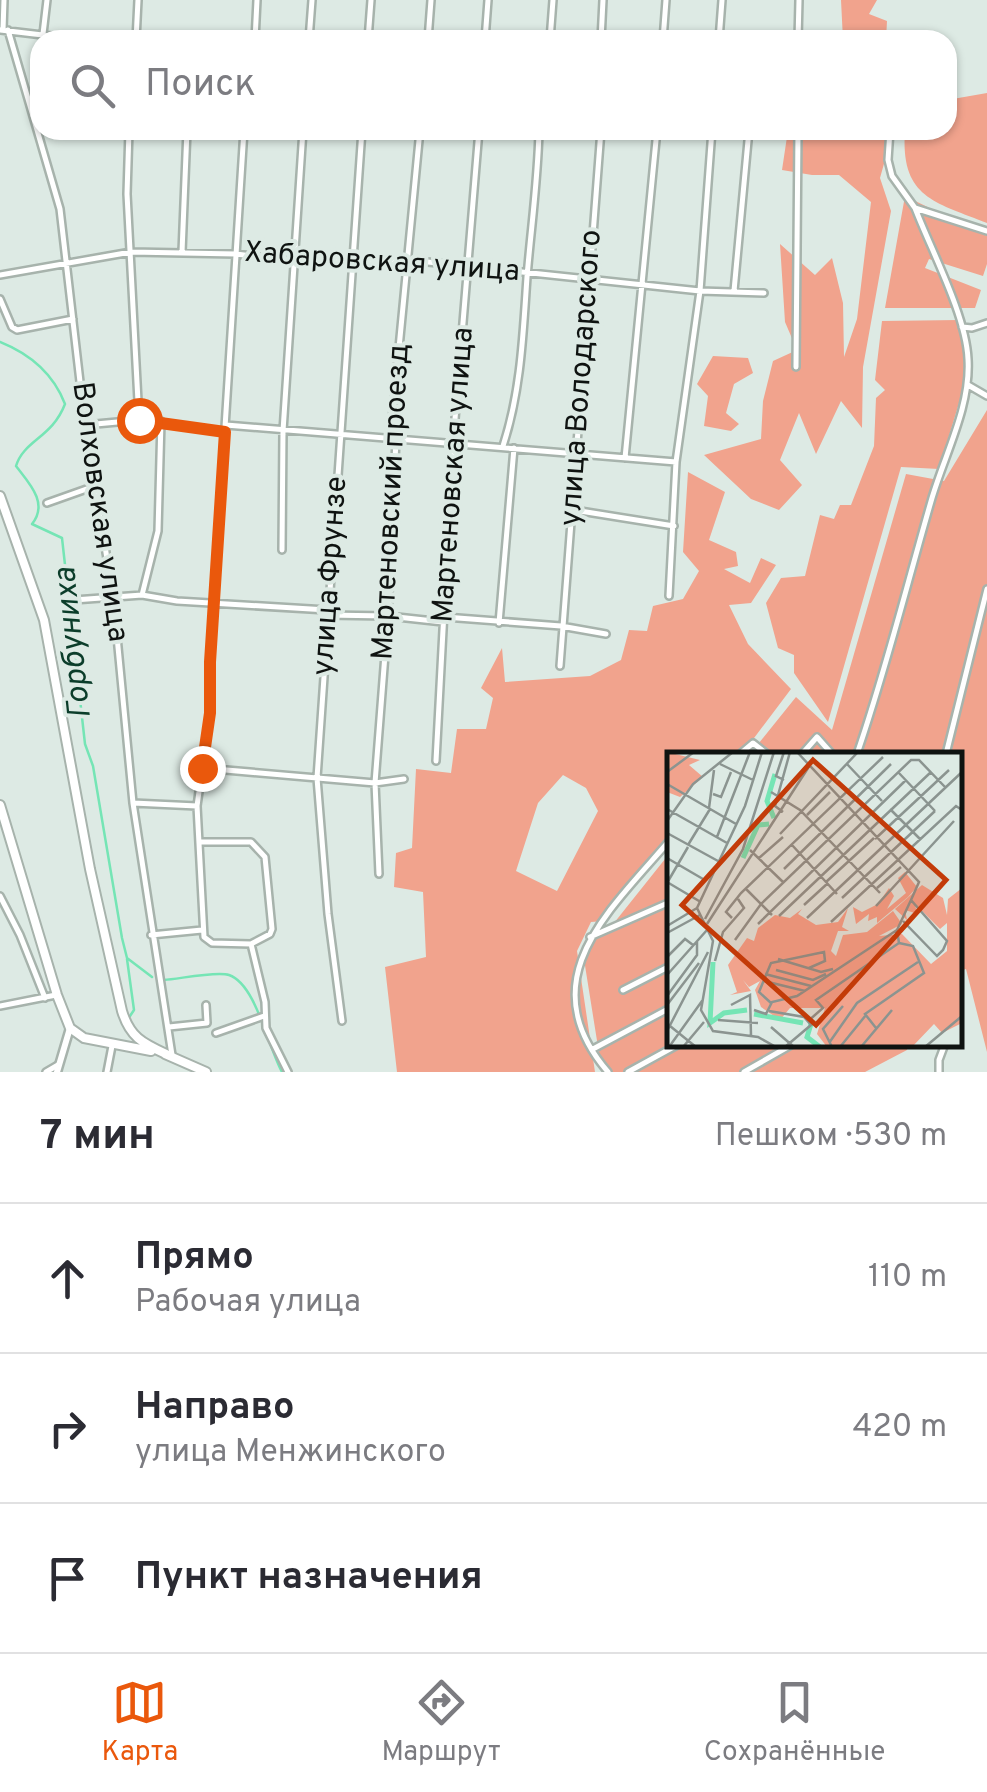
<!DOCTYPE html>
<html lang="ru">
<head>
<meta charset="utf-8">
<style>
	:root { --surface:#fff; --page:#f7f7f7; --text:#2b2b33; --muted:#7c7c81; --line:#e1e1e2; --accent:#ea580c }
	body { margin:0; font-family:Overpass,sans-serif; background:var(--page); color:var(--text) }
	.stop { position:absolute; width:30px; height:30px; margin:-22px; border:8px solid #ea580c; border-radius:50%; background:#fff }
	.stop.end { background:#ea580c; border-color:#fff; box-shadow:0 2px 10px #0008 }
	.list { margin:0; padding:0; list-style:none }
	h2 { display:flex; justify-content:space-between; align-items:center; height:130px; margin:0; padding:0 40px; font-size:42px }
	h2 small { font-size:32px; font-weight:400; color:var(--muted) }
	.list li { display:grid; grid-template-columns:65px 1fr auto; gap:30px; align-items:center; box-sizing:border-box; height:150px; padding:0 40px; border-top:2px solid var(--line) }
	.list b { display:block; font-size:38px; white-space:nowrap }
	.list p { margin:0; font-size:32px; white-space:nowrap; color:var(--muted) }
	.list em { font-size:32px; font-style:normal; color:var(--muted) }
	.icon { flex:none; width:55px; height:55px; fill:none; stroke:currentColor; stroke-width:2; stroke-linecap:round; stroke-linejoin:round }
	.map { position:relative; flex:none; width:987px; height:1072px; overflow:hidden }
	.search { position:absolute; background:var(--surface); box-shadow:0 2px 8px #0004; left:30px; right:30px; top:30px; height:110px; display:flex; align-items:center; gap:25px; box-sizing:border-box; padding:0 35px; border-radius:30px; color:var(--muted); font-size:38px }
	.sheet { height:580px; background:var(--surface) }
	nav { display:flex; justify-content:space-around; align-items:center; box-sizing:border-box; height:140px; border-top:2px solid var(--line); background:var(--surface); font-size:28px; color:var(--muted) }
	nav a { display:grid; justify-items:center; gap:5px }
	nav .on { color:var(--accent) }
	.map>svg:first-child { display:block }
	.green { fill:#f1a38d; fill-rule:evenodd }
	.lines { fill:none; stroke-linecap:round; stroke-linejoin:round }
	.stream { stroke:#75e5b5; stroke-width:2.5 }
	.street-casing { stroke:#a7b3ac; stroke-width:10 }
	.secondary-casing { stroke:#a7b3ac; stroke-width:11 }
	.primary-casing { stroke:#a7b3ac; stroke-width:12 }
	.street { stroke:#fff; stroke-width:5 }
	.secondary { stroke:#fff; stroke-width:6 }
	.primary { stroke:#fff; stroke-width:8 }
	.route { stroke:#ea580c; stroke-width:12 }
	.labels { text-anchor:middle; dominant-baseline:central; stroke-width:8; stroke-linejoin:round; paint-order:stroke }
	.street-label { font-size:30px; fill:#0f1311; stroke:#ddeae4 }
	.water-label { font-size:32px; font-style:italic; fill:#0b3d2a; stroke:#ddeae4 }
	.inset-river { fill:none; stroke:#75e5b5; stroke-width:5 }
	.inset-road { fill:none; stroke:#8b9490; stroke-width:2.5 }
	.view { fill:#c33b09; fill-opacity:0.15; stroke:#c33b09; stroke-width:5 }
	.inset-edge { fill:none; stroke:#0f1311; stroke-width:5 }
</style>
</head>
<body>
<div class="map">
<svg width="987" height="1072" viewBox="0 0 987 1072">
	<rect width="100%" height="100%" fill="#ddeae4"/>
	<path class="green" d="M841 0H877L869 14 887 21 886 40H843Z
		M987 93V223C935 202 900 198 905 130H947V100Z
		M788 130H874L892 135 880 178 891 211 863 367 862 428 841 401 816 454 799 413 780 460 802 485 779 510 751 499 704 455 761 439 763 401 773 361 797 350 785 322 780 244 815 275 832 258 843 303 844 357 857 319 871 202 839 175H812L782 170Z
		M905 196 987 236V264L983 276 929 259 925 268 981 290 975 308H885Z
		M959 320 969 341V370L939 469 901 467 828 722 794 673V655L778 648 766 603 781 578 805 576 820 515 834 519 840 505H851L874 446 876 398 885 390 875 380 882 321Z
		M713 356 748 358 753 373 734 384 726 413 739 424 731 431 704 426 708 396 697 384Z
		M987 410V1052L966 969 960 971V754H750L796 697 832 730 906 474 944 481Z
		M688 472 725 492 709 540 736 552 738 566 724 569 750 583 761 558 776 565 751 603 729 605 748 644 791 689 742 754H670L669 844 604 921 591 922 577 951 595 1072H397L385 967 426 957 423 892 394 887 396 853 412 848 416 769 451 773 457 729H486L493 698 481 688 502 648 505 682 590 676 621 660 629 630 647 631 653 606 683 599 699 571 683 552ZM563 775 586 788 598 811 557 891 516 871 538 803Z
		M669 854 670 1044 908 1045 907 1050 865 1072H602L583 953 594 930 610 928Z"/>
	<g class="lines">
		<path class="stream" d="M0 342C30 354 53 373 65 404 52 438 24 440 16 466 29 483 49 503 32 524L62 538 85 744 93 766 122 938 127 958 152 977
			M127 959 134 1010 130 1016
			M164 980C179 979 216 971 229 975 256 984 268 1047 282 1072"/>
		<g class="street-casing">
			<path id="street" d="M0 30 85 40
				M3 30 4 0
				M8 30 60 209 85 425 113 595 133 803 172 1055
				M43 34 47 0
				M136 40 138 0
				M255 40 257 0
				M309 40 312 0
				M368 40 371 0
				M428 40 431 0
				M485 40 488 0
				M550 40 553 0
				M601 40 603 0
				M663 40 666 0
				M719 40 722 0
				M798 40 799 0
				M129 130 127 194 139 420
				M244 130 210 662V713L197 806 204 937 212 943 251 944
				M890 130 888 160 892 176 915 208 987 231
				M182 252 187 130
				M0 275 131 252 236 254 293 261 409 260 700 291 764 293
				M734 291 749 130
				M0 299 12 327 17 330 73 319
				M962 327 972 328 987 323
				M796 367 798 130
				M968 385 987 396
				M85 425 139 420 225 432
				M226 425 676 462
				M503 446C521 391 523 335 527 277 531 228 538 180 539 130
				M625 458 657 130
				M47 503 95 486
				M574 510 674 526
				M282 550 283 431 303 130
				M142 595 158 531 161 421
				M669 596 676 462 700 291 712 130
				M74 600 142 595 177 601 327 610
				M326 615 388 616 443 622
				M445 617 561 626 606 634
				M499 623 514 448
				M560 666 601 130
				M740 754 753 743 767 754
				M802 754 817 737 832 754
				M857 754C886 670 907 584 932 498 945 454 971 406 968 359 966 315 931 250 915 208
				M946 754 987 589
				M436 761 453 443 479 130
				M203 768 375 783 404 779
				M133 803 197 806
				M199 842H251L265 857 272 929 270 934 251 944 265 1002 266 1028 288 1072
				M379 874 375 783 388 616 396 439 391 431 420 130
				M0 896 20 935 45 998
				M151 935 202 930
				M590 937 670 902
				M623 990 670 966
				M0 1006 56 995
				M342 1021 328 914 317 778 362 130
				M169 1027 207 1023 206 1005
				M216 1033 264 1016
				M593 1049 670 1008
				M46 1072 58 1065
				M107 1072 112 1046
				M608 1072C529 980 609 911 670 840
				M628 1072 679 1044
				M744 1072 793 1044
				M939 1072V1060L945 1044"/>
		</g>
		<g class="secondary-casing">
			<path id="secondary" d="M57 1072 70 1028"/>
		</g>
		<g class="primary-casing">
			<path id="primary" d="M0 496 44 620 90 869 122 1011C130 1037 142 1043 166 1054
				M0 805 57 995 70 1028 84 1038 151 1051
				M165 1054 206 1072"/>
		</g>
		<use href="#street" class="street"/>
		<use href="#secondary" class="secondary"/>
		<use href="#primary" class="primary"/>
	</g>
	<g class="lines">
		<path class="route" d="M139 420 225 432 210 662V713L202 768"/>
	</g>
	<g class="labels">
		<g class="street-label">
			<text transform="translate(382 263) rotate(4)">Хабаровская улица</text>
			<text transform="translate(582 378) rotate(-86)">улица Володарского</text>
			<text transform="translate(454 475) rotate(-86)">Мартеновская улица</text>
			<text transform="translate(392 502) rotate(-87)">Мартеновский проезд</text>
			<text transform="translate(99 512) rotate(82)">Волховская улица</text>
			<text transform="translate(331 576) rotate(-86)">улица Фрунзе</text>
		</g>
		<g class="water-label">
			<text transform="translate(74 643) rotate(-96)">Горбуниха</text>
		</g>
	</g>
	<g transform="translate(667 752)">
		<rect width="295" height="295" fill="#ddeae4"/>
		<path d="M0 0 33 8 22 13 36 25 13 45 0 40ZM238 120 250 135 241 145 210 171V165L201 169 202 162 189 172 186 155 195 160 211 152 222 136 227 144 220 157 239 141 231 126ZM255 133 276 146 280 163 281 147 295 136V271L275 281 267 272 245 295H160L150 282 158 256H123L113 268 94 255 88 238 93 229 82 235 76 228 84 239 63 243 70 240 61 213 80 186 87 189 91 176 108 163 123 166 135 157 131 162 149 173 171 170 181 156 175 175 182 179H171L164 199 169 204 176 183 200 180 226 159 235 172 212 184 235 182 264 212 280 199V171L273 177 247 151 251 162 238 158 240 168 228 157Z" fill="#f1a38d"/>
		<path class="inset-river" d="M107 66 100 49 108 22M76 106 91 73 102 72M46 210 43 271 57 261 80 258M87 262 136 271M144 272 140 285 153 295"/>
		<path class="inset-road" d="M95 0 78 54 30 156 46 189 34 258 46 279 91 285 109 295M130 0 252 130 244 148 280 189 276 198 270 204 236 169M179 11 215 49M53 12 86 28M0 20 27 0M231 20 268 59M117 28 109 24 117 0M0 32 69 72M104 40 133 58 213 141M46 42 54 45 64 20M42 56 47 18M0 57 60 91M223 57 253 87M116 60 108 54 123 0M140 63 163 40M0 69 26 32 66 0M0 81 51 109M113 82 191 0M50 85 83 0M208 87 282 18M21 93 43 57M125 93 170 142M83 98 116 130M0 106 36 127M92 106 116 85M117 117 224 12M0 130 32 149M159 130 207 86M0 131 21 95M210 136 234 115M79 137 105 163M175 146 268 59M137 153 161 131M209 154 287 69M112 164 264 20M65 166 59 160 74 141 216 5M140 166 295 20M38 167 76 97 107 0M164 170 289 54 295 58M40 172 143 13M91 172 239 28M0 174 30 156M0 181 33 163M68 188 94 152 244 8H252L278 35M0 205 18 187 26 193M111 207 154 220 166 217M48 209 56 180 77 156 71 147M109 218 146 228 159 222M98 222 144 234M0 223 40 178M97 229 138 239M0 244 30 203V190M104 251 92 240 104 211 157 200 158 209 142 216M0 253 32 211M64 253 83 243 84 283M87 258 99 262 105 250 130 244 230 178 244 148M102 259 137 265 144 273 118 295M51 268 91 271M140 270 156 256 149 248 232 191 230 178M3 274 29 295M104 275 127 295M209 276 198 262 257 221 246 194 232 191M0 279 41 200M162 291 190 251 251 210M2 295 35 249M16 295 37 270M165 295 156 277 176 254M173 295 199 263M194 295 225 258M258 295 295 264"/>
		<path class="view" d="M146 8 279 128 149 273 15 153Z"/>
		<rect width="295" height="295" class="inset-edge"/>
	</g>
</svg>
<div class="stop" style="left:139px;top:420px"></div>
<div class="stop end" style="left:202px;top:768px"></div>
<div class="search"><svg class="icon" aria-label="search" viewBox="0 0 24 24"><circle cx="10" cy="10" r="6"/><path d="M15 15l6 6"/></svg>Поиск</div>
</div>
<section class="sheet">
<h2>7 мин<small>Пешком · 530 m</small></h2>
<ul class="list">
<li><svg class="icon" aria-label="ahead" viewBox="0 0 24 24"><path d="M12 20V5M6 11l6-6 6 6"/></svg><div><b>Прямо</b><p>Рабочая улица</p></div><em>110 m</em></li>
<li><svg class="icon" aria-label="right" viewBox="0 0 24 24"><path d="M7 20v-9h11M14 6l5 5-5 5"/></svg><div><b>Направо</b><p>улица Менжинского</p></div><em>420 m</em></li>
<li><svg class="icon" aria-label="arrive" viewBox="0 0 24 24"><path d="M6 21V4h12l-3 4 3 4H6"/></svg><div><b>Пункт назначения</b></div></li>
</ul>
</section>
<nav>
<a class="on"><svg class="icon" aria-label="map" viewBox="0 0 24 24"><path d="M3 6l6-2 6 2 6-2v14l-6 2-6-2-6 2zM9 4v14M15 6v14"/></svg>Карта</a>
<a><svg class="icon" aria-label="directions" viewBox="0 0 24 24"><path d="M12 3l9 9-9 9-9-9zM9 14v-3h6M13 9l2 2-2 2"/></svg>Маршрут</a>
<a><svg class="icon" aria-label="saved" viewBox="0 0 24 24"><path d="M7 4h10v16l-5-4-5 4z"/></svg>Сохранённые</a>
</nav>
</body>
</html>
